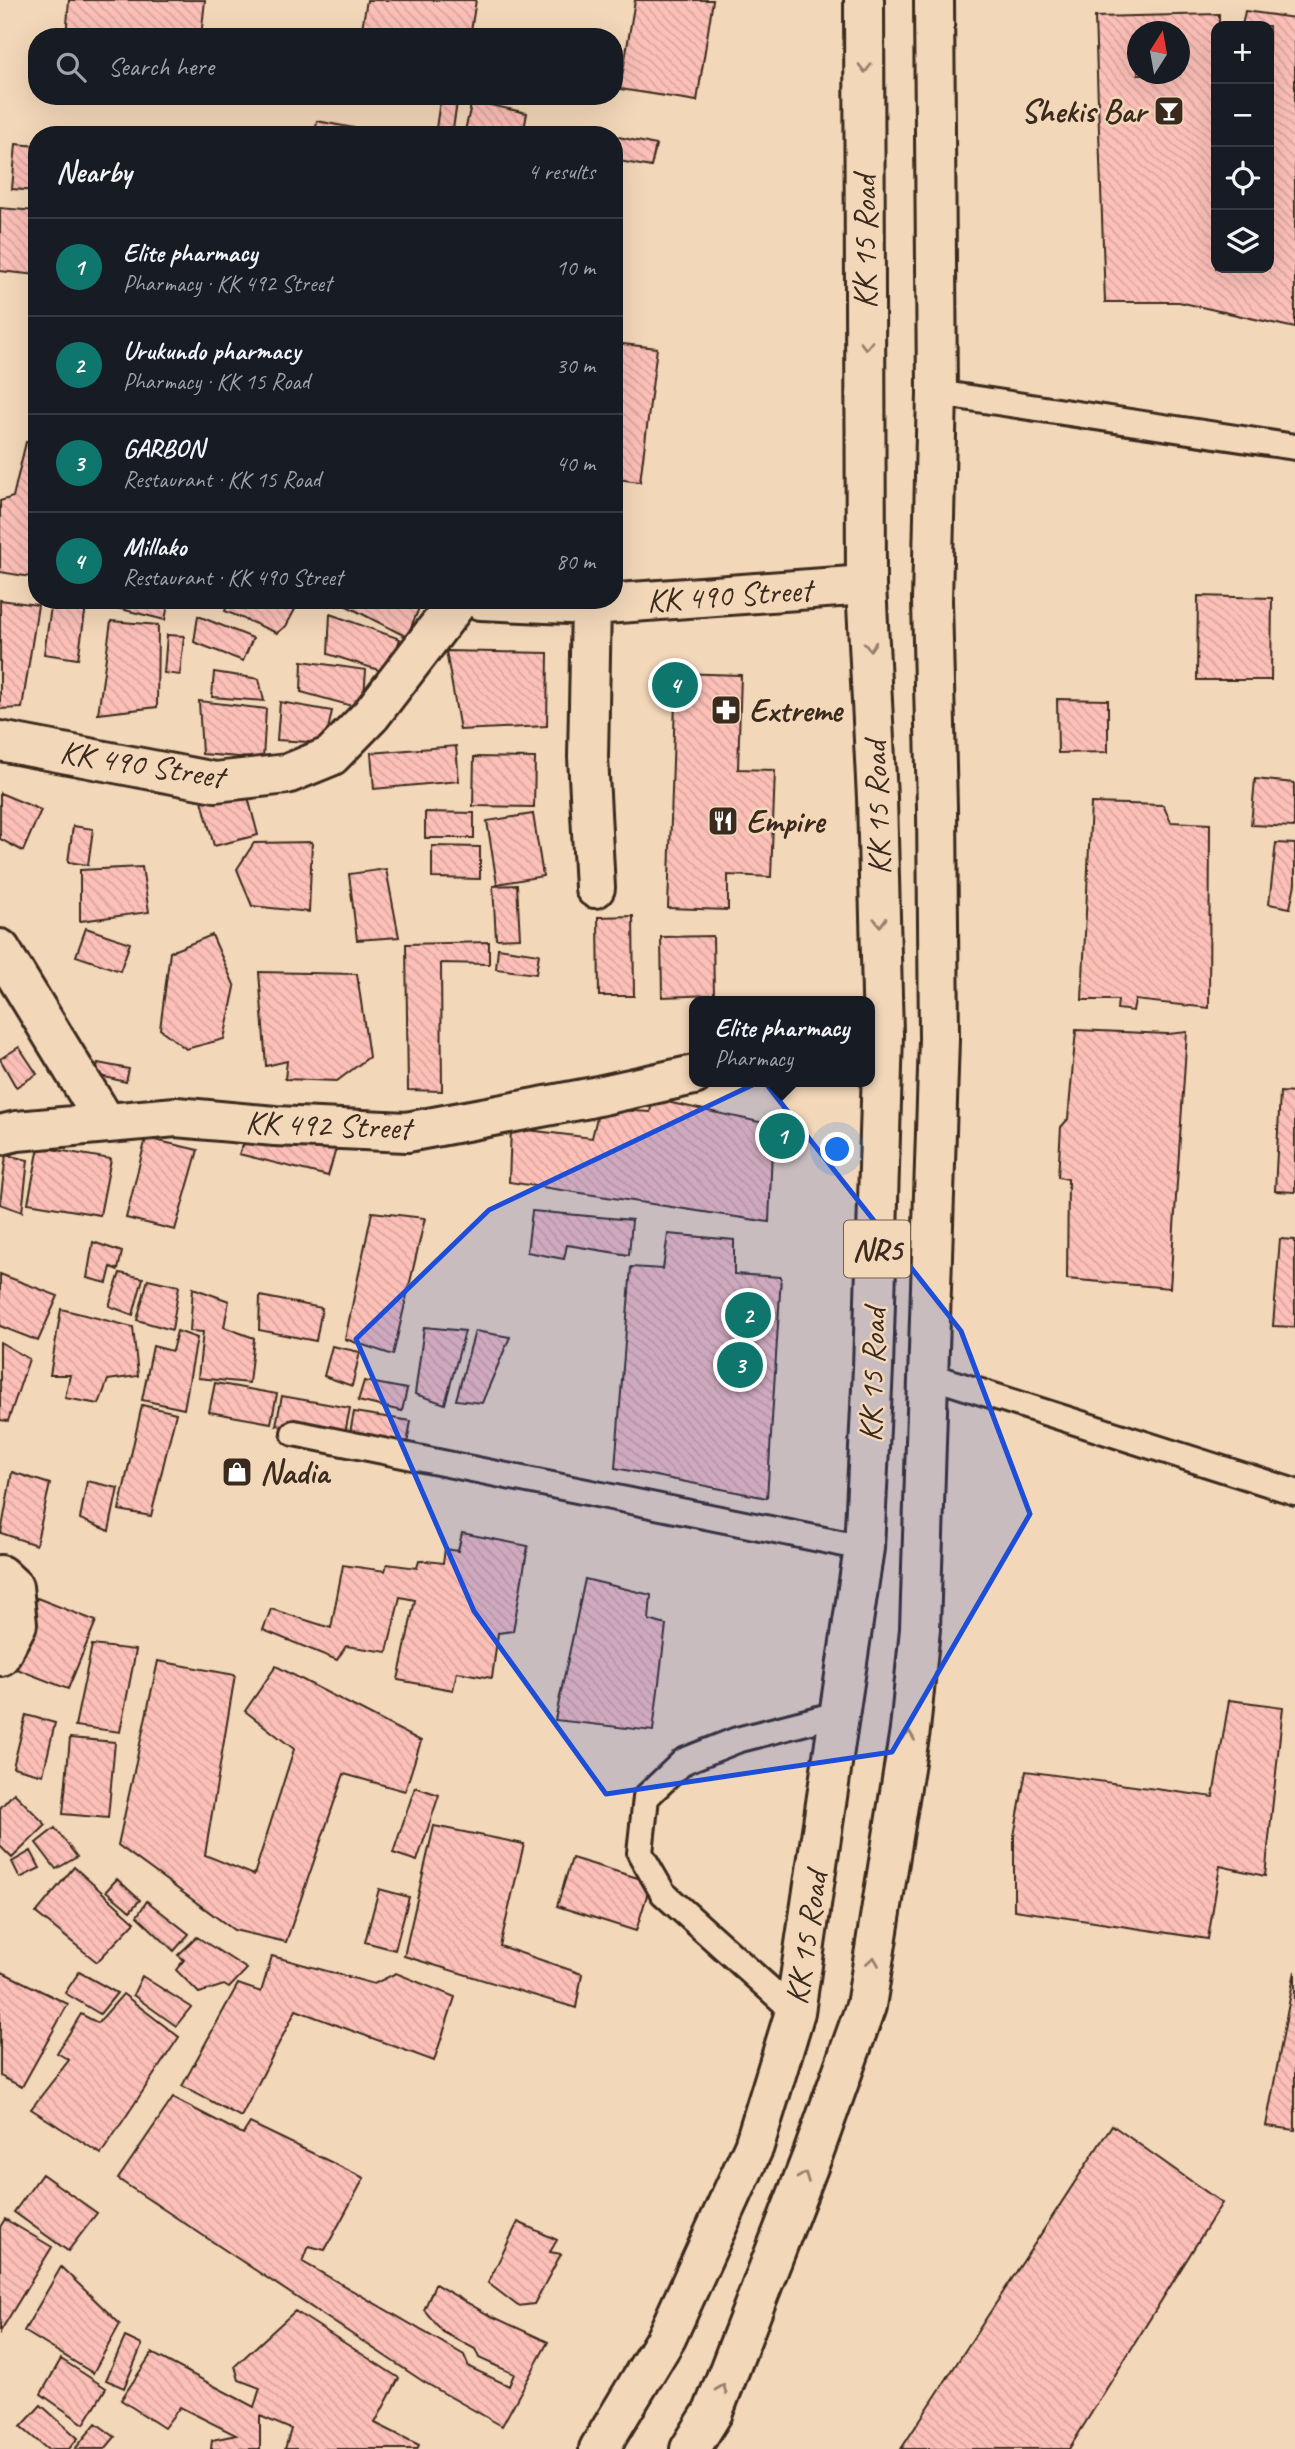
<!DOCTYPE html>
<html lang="en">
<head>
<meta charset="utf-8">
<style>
	:root { --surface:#171b24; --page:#20242c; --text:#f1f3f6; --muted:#9ea1a6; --line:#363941; --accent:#0f766e }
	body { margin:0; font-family:Caveat,sans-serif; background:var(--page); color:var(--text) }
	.controls { position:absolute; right:21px; top:21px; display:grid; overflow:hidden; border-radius:14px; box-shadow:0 7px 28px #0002 }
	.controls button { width:63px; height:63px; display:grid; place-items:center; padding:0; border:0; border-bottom:2px solid var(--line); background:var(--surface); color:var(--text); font:35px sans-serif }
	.compass { position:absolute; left:1127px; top:21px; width:63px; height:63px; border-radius:50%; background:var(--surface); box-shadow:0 7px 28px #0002; rotate:11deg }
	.you { position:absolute; left:838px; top:1150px; width:24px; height:24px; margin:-18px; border:5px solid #fff; border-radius:50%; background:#1a73e8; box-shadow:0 0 0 10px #1a73e833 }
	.badge { display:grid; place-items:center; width:46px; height:46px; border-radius:50%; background:var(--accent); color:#fff; font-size:23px; font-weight:700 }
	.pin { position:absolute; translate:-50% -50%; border:4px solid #fff; box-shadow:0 2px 7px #0006 }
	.popup { position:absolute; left:689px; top:996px; width:186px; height:91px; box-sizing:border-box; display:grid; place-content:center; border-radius:14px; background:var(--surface); filter:drop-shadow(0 2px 5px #0005); font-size:23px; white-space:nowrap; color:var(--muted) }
	.popup b { font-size:26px; color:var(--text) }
	.popup::after { content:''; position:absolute; left:50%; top:100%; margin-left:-14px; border:14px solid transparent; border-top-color:var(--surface) }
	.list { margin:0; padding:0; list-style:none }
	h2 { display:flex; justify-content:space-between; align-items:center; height:91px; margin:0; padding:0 28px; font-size:30px }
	h2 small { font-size:23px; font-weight:400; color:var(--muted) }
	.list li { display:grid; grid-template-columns:46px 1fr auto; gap:21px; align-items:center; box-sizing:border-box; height:98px; padding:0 28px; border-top:2px solid var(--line) }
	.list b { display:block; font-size:26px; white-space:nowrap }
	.list p { margin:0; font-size:23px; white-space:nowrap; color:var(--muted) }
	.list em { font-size:23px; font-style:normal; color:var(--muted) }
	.icon { flex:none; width:38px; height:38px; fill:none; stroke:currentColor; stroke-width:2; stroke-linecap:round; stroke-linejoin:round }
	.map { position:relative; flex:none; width:1295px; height:2449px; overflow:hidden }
	.search { position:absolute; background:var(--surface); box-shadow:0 7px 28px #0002; left:28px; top:28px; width:595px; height:77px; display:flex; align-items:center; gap:18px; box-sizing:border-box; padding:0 24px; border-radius:28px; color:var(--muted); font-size:26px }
	.panel { position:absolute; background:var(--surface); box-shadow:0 7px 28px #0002; left:28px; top:126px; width:595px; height:483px; border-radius:28px }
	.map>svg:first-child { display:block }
	.building { fill:url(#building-back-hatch); stroke:#3b2a1e; stroke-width:2; fill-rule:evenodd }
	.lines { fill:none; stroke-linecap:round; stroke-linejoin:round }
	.service-casing { stroke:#3b2a1e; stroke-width:30 }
	.minor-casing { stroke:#3b2a1e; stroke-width:44 }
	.trunk-casing { stroke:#3b2a1e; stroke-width:44 }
	.service { stroke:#f3d7b9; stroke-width:24 }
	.minor { stroke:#f3d7b9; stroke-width:38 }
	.trunk { stroke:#f3d7b9; stroke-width:38 }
	.oneway { stroke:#97806c }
	.marked { fill:#1d4ed8; fill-opacity:0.2; stroke:#1d4ed8; stroke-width:5; stroke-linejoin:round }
	.labels { text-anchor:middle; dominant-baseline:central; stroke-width:5; stroke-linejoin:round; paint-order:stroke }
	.shield { fill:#f3d7b9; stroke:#725e4c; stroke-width:2 }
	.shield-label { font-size:32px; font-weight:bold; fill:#3b2a1e }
	.poi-label { font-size:33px; font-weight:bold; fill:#3b2a1e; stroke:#f3d7b9; text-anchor:start }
	.street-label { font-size:33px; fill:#3b2a1e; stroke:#f3d7b9 }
</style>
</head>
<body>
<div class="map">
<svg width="1295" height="2449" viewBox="0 0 1295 2449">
	<defs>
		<pattern id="building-back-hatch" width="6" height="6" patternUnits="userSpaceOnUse" patternTransform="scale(1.75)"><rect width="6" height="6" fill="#fcc0b8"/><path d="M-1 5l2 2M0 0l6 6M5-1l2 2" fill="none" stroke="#d9a59e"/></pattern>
	</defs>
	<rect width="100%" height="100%" fill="#f3d7b9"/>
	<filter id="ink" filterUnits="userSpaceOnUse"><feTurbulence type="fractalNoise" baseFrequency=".0143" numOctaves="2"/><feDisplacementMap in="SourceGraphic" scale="14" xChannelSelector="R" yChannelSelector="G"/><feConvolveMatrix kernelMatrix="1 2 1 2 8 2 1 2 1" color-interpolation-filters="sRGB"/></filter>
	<g filter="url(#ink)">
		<path class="building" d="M69 0H205L201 37H66Z
			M367 0H476L470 37H416L362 28Z
			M635 0H713L697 101 620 89Z
			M1245 11 1295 18V328L1179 302H1105L1095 17 1219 14V26H1216V268H1269V26H1242ZM1138 32H1180V74H1138Z
			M440 101 457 103 452 135H435Z
			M472 101 527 113 523 135H464Z
			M317 121 390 135H315Z
			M614 136 656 145 651 167 614 160Z
			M16 144 37 146V191L12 189Z
			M37 198V275L0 271V208L36 211Z
			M614 343 657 348 640 482 616 479 614 481Z
			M26 442 37 444V578L0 572V501L13 497Z
			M1198 596 1272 598 1271 680H1197Z
			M0 600 38 605 22 708 0 709Z
			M52 600H87L78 659 44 654Z
			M106 600H169L165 620 105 605Z
			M229 600H300L286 626 277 633 225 611Z
			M340 600H402L419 608 407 637 339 602Z
			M330 614 400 639 388 673 328 654Z
			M198 616 253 638 243 661 194 642Z
			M111 621 158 625 157 707 98 714Z
			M167 635 184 636 180 675 164 673Z
			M446 651 548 653 547 726 460 730Z
			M302 661 366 670 363 709 301 692Z
			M214 672 259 679 264 701 212 697Z
			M676 673 741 675 738 769 775 770 771 877 728 875V910L668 908Z
			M1057 699 1108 700V752L1058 753Z
			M199 701 266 709 263 759 202 754Z
			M280 702 332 711 325 743 277 740Z
			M456 746 459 781 374 789 371 753Z
			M474 757 535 758 534 807 473 806Z
			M1255 779 1294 783V827L1251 825Z
			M244 782 258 835 214 846 200 793Z
			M0 793 41 810 23 851 0 839Z
			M1091 803 1163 805 1171 822 1210 824 1209 1008 1135 1000 1133 1011 1117 1009 1118 1000H1082Z
			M425 812 474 813V838H425Z
			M533 814 543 876 497 884 487 821Z
			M73 826 93 829 88 865 68 862Z
			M312 842 309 912 252 906 237 869 254 843Z
			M1276 843 1295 844V884L1290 908 1269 904Z
			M432 846 480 847V879L432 878Z
			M142 867 149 912 80 921V870Z
			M386 869 399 937 357 940 349 874Z
			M517 885 520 938 496 939 493 886Z
			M633 916 634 996H599L598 917Z
			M86 928 130 943 120 971 76 956Z
			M212 935 235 987 224 1039 186 1049 160 1029 170 952Z
			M713 936 714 995 662 997 661 937Z
			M489 942V964L441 963 442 1091 408 1090 406 944Z
			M498 948 539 954 536 974 496 969Z
			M259 972 357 974 369 1057 337 1081 285 1079 287 1061 266 1066Z
			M1076 1030 1168 1034 1187 1032 1170 1288 1067 1279 1068 1179 1058 1177 1061 1127 1068 1119Z
			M19 1047 37 1074 16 1087 0 1059Z
			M98 1063 129 1069 126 1082 96 1075Z
			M1280 1092 1295 1093V1192L1275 1191Z
			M653 1099 773 1125 769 1222 509 1182 511 1128 592 1138 599 1109 650 1112Z
			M251 1128 338 1142 328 1176 239 1154Z
			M146 1138 198 1150 175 1230 126 1218Z
			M39 1147 111 1159 100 1215 28 1203Z
			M6 1155 28 1160 22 1212 0 1204Z
			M532 1211 632 1220 629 1255 567 1245 564 1259 527 1252Z
			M372 1212 425 1218 393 1355 345 1339Z
			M668 1234 734 1240V1274L781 1277 767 1498 615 1468 631 1267 663 1269Z
			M1280 1239 1295 1240V1327L1273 1326Z
			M93 1242 122 1252 118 1270 111 1267 107 1283 87 1278Z
			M120 1273 143 1278 133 1315 109 1306Z
			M0 1274 58 1296 38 1341 0 1326Z
			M148 1279 179 1286 172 1330 137 1320Z
			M193 1288 229 1301 224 1327 254 1338 249 1383 198 1378 203 1332 190 1331Z
			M260 1296 322 1308 316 1341 259 1330Z
			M61 1309 133 1327 138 1376 108 1380 99 1404 65 1398 70 1375H50Z
			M424 1327 465 1331 445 1404 415 1394Z
			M177 1331 197 1338 184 1409 142 1400 153 1346 172 1351Z
			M475 1331 510 1337 482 1403 456 1400Z
			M0 1342 29 1359 8 1421 0 1420Z
			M332 1346 360 1352 352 1386 324 1376Z
			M364 1381 407 1389 402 1411 358 1401Z
			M215 1383 277 1394 271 1423 209 1412Z
			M282 1396 350 1408 344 1438 276 1425Z
			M142 1405 176 1413 151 1516 119 1510Z
			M354 1412 411 1421 406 1450 349 1438Z
			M12 1472 50 1484 36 1545 1 1533Z
			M87 1481 118 1488 109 1531 80 1519Z
			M462 1533 528 1546 513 1631 498 1633 492 1678 457 1672 453 1690 398 1680 415 1600 400 1597 387 1652 346 1646 337 1660 263 1630 271 1609 331 1628 343 1565 385 1571 387 1564 417 1568 419 1560 443 1563 445 1549 458 1551Z
			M585 1579 651 1595 649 1620 666 1625 653 1731 555 1720Z
			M37 1598 96 1621 68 1689 9 1666Z
			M92 1645 136 1650 120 1732 75 1726Z
			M158 1661 235 1675 205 1855 254 1875 294 1749 245 1711 276 1666 421 1741 405 1791 344 1774 286 1942 234 1930 118 1845Z
			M1229 1700 1283 1707 1265 1876 1220 1866 1208 1939 1014 1910V1836L1026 1771 1213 1797Z
			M26 1715 55 1723 43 1775 13 1767Z
			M70 1738 115 1742 108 1818 63 1814Z
			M415 1787 439 1795 417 1861 393 1853Z
			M14 1793 46 1825 12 1858 0 1846V1808Z
			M434 1826 524 1844 500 1946 582 1974 576 2008 404 1956Z
			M55 1828 77 1857 56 1869 36 1843Z
			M31 1851 40 1868 20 1878 12 1862Z
			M572 1858 651 1882 636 1931 557 1906Z
			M74 1867 135 1922 97 1962 36 1913Z
			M117 1879 140 1900 130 1911 106 1891Z
			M379 1889 409 1897 395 1950 365 1942Z
			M147 1901 189 1934 174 1951 137 1916Z
			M197 1937 247 1969 229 1988 224 1985 199 1993 176 1970 184 1960 178 1955Z
			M272 1956 374 1984 396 1973 455 1997 434 2061 296 2010 241 2117 182 2086 238 1984 261 1992Z
			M0 1971 68 2004 22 2087 0 2076Z
			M1295 1971V2130L1266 2126Z
			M79 1972 117 1993 100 2014 65 1993Z
			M142 1976 191 2007 176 2026 133 1995Z
			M123 1994 179 2037 101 2154 31 2109 69 2060 57 2053 81 2014 98 2023Z
			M173 2098 243 2134 250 2123 364 2178 325 2250 309 2246 303 2262 464 2355 469 2367 509 2386 514 2374 479 2358 475 2349 443 2332 424 2310 435 2284 487 2314 548 2342 502 2426 424 2382 118 2179Z
			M1112 2125 1222 2203 1069 2449H901Z
			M42 2174 97 2213 68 2251 14 2212Z
			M5 2219 52 2247 0 2332V2227Z
			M518 2222 557 2240 550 2252 561 2254 534 2304 518 2306 488 2283Z
			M61 2267 120 2324 93 2373 24 2331Z
			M295 2311 399 2378 375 2423 419 2445 417 2449H285L291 2429 260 2416V2449H211L212 2440 236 2435 180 2407 164 2428 121 2400 152 2353 254 2407 260 2388 239 2380 235 2366Z
			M125 2337 142 2345 124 2388 106 2380Z
			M61 2359 106 2388 84 2424 41 2394Z
			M41 2405 78 2438 69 2449H47L21 2427Z
			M96 2423 115 2437 105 2449H75Z"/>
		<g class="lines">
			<g class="service-casing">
				<path id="service" d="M937 393 1295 447
					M928 1375 1295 1492
					M294 1433 864 1548
					M795 2012 663 1893 640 1853 646 1797 684 1761 737 1740 841 1713"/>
			</g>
			<g class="minor-casing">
				<path id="minor" d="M481 600 591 605 866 585
					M591 605 588 757 595 888
					M0 741 215 782 287 774 331 756 371 715 459 600
					M0 949 106 1123
					M0 1135 17 1131 176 1117 275 1126 407 1132 589 1098 694 1075
					M0 1575 13 1587 17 1624 0 1656"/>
			</g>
			<g class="trunk-casing">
				<path id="trunk" d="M599 2449 666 2338 754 2146 795 2012 864 1548 873 1368 883 1034 877 798 866 585 864 0
					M690 2449 713 2412 813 2154 866 2006 910 1730 920 1629 939 1039 937 808 932 601 937 393 934 0"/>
			</g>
			<use href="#service" class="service"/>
			<use href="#minor" class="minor"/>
			<use href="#trunk" class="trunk"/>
		</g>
		<defs><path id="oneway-chevron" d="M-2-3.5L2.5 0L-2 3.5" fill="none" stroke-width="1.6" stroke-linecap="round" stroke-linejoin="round" transform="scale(1.75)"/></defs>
		<g class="oneway">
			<use href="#oneway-chevron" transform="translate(865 68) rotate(90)"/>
			<use href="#oneway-chevron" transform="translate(866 345) rotate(90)"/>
			<use href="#oneway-chevron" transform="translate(870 646) rotate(87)"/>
			<use href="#oneway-chevron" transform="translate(880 922) rotate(89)"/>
			<use href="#oneway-chevron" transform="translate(909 1736) rotate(-82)"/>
			<use href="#oneway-chevron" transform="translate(873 1961) rotate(-81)"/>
			<use href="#oneway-chevron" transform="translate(804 2177) rotate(-69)"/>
			<use href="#oneway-chevron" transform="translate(722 2389) rotate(-69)"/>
		</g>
	</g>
	<path class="marked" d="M763 1080 961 1331 1030 1514 892 1752 606 1794 474 1611 356 1339 489 1210Z"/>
	<defs>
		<g id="bar-square" transform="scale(1.575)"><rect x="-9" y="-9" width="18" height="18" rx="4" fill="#3b2a1e" stroke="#f3d7b9"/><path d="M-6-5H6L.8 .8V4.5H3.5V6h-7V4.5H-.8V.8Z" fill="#fff"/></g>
		<g id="pharmacy-square" transform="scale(1.575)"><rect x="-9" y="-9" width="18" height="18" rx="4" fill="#3b2a1e" stroke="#f3d7b9"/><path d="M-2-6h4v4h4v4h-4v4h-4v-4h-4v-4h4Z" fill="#fff"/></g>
		<g id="restaurant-square" transform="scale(1.575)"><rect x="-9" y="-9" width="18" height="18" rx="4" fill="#3b2a1e" stroke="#f3d7b9"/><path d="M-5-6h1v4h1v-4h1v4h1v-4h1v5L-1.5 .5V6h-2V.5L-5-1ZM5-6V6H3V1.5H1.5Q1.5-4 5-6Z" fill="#fff"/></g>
		<g id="shop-square" transform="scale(1.575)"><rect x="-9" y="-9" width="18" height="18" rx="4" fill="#3b2a1e" stroke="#f3d7b9"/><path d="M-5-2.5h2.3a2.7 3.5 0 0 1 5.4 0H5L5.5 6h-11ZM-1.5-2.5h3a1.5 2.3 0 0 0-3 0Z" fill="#fff"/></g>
	</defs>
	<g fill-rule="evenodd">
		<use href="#bar-square" x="1169" y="111"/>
		<use href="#pharmacy-square" x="726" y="710"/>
		<use href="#restaurant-square" x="723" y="821"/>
		<use href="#shop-square" x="237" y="1472"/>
	</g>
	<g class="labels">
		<rect class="shield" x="844" y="1220.5" width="66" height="57" rx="5"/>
		<g class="shield-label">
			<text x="877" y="1249">NR5</text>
		</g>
		<g class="poi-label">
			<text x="1146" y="111" text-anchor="end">Shekis Bar</text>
			<text x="749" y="710">Extreme</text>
			<text x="746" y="821">Empire</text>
			<text x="260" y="1472">Nadia</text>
		</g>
		<g class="street-label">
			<text transform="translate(865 242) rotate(-90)">KK 15 Road</text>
			<text transform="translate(729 595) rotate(-4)">KK 490 Street</text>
			<text transform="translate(142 764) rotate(9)">KK 490 Street</text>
			<text transform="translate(877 808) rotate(-92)">KK 15 Road</text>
			<text transform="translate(328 1125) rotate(2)">KK 492 Street</text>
			<text transform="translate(872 1375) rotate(-88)">KK 15 Road</text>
			<text transform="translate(806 1938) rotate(-81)">KK 15 Road</text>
		</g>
	</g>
</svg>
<div class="controls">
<button>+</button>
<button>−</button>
<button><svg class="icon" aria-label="locate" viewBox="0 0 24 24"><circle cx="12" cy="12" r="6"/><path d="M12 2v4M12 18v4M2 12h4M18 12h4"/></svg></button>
<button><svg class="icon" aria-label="layers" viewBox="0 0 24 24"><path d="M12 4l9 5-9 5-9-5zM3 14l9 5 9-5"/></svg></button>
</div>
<svg class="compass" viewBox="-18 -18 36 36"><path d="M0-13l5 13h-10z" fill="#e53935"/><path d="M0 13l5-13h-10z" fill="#9ea1a6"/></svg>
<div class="you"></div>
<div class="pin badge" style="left:782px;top:1136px">1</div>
<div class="popup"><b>Elite pharmacy</b>Pharmacy</div>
<div class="pin badge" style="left:748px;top:1315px">2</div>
<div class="pin badge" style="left:740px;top:1365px">3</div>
<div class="pin badge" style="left:675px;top:685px">4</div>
<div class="search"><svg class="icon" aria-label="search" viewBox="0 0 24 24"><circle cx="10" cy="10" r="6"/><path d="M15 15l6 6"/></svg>Search here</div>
<section class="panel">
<h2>Nearby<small>4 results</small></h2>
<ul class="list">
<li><span class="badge">1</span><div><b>Elite pharmacy</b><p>Pharmacy · KK 492 Street</p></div><em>10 m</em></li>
<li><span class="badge">2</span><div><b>Urukundo pharmacy</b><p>Pharmacy · KK 15 Road</p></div><em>30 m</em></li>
<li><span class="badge">3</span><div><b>GARBON</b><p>Restaurant · KK 15 Road</p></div><em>40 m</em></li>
<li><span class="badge">4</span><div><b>Millako</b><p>Restaurant · KK 490 Street</p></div><em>80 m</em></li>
</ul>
</section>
</div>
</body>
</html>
